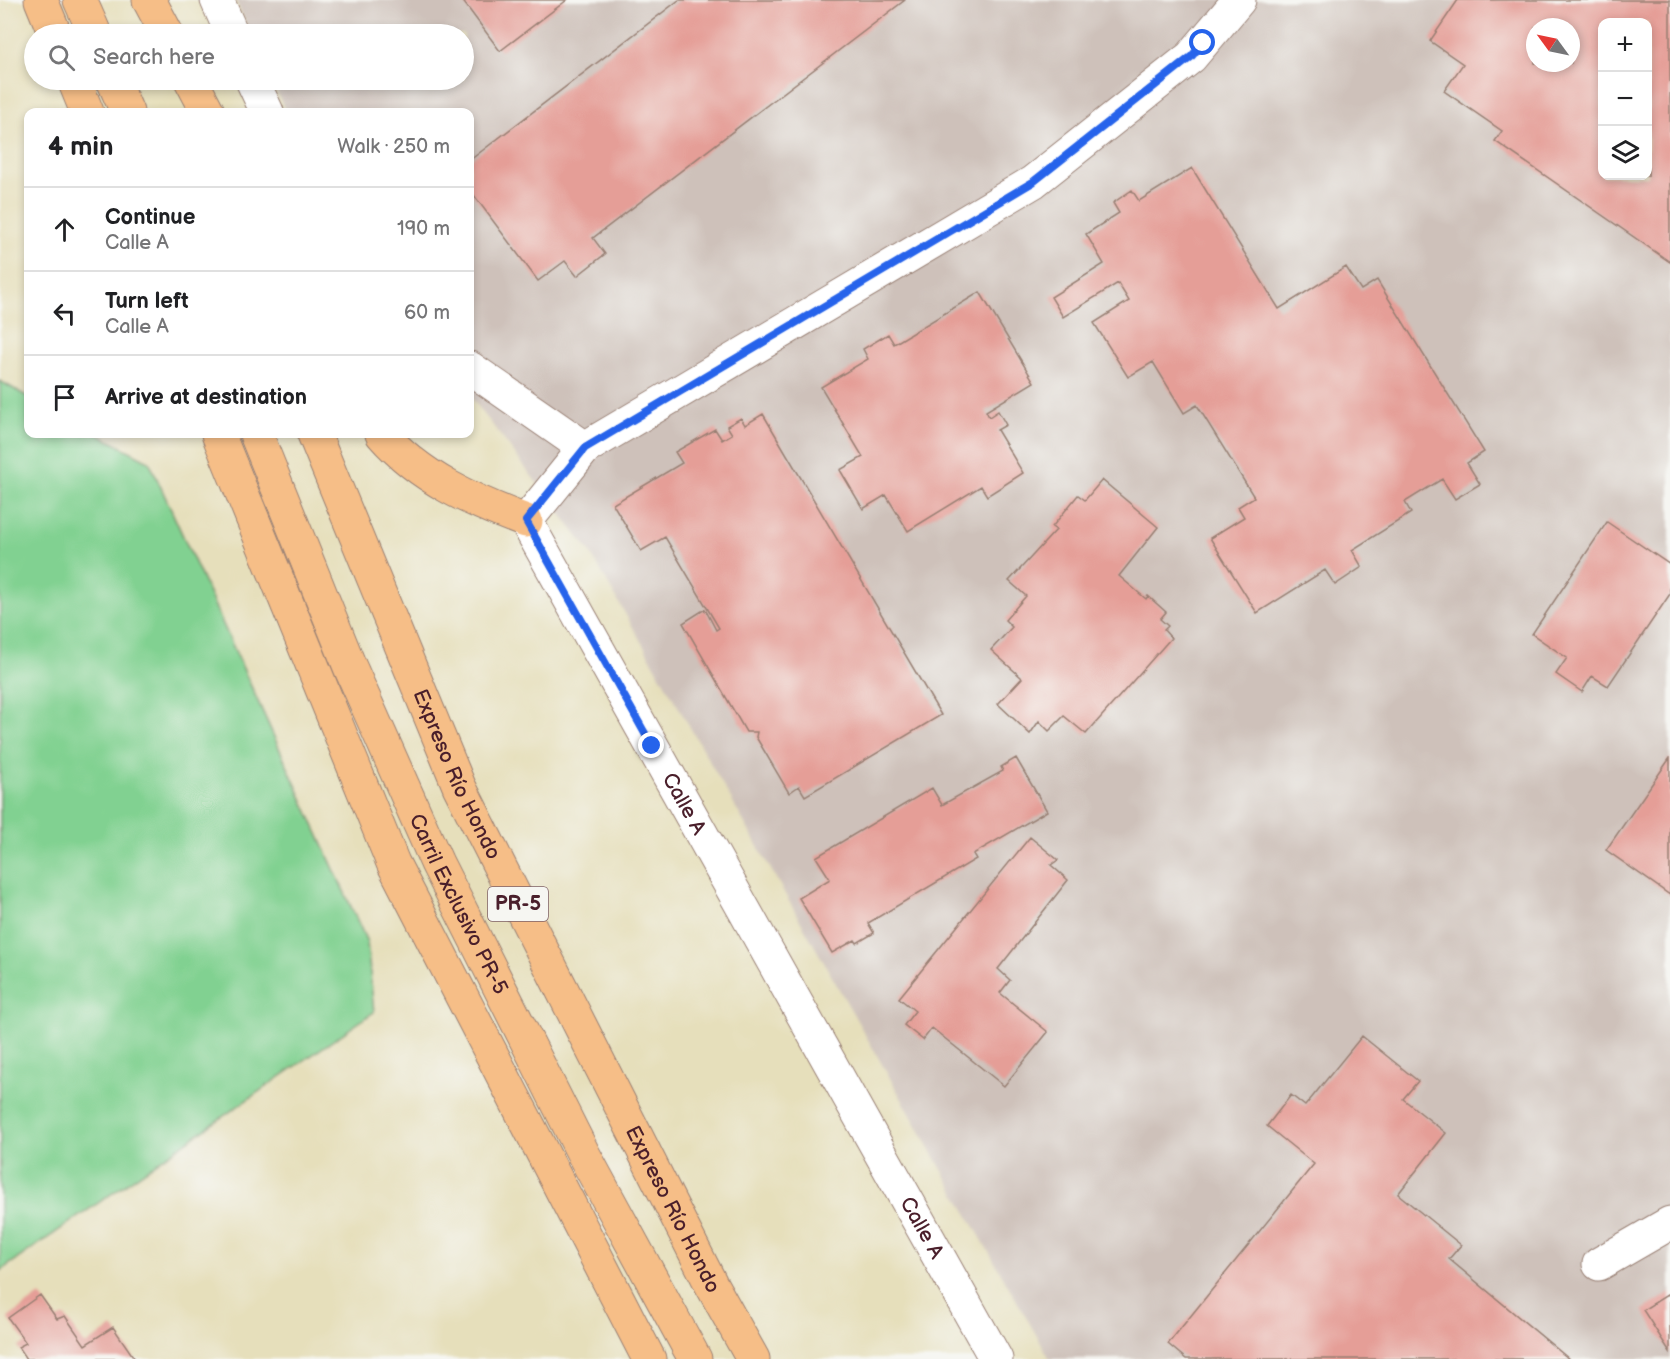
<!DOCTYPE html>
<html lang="en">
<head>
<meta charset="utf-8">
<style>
	:root { --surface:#fff; --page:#f2f2f2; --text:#202124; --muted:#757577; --line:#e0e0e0 }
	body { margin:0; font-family:"Balsamiq Sans",sans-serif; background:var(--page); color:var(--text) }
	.controls { position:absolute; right:18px; top:18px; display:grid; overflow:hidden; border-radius:12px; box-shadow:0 3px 9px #0003 }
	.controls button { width:54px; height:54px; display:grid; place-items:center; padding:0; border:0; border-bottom:2px solid var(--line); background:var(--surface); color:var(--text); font:30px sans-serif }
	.compass { position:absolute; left:1526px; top:18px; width:54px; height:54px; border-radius:50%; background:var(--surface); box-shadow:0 3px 9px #0003; rotate:303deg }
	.stop { position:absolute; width:18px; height:18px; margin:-14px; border:4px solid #2563eb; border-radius:50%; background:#fff }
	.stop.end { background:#2563eb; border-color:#fff; box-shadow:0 2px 6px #0008 }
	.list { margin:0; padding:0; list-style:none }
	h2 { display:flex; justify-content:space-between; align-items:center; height:78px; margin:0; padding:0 24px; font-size:26px }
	h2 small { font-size:20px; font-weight:400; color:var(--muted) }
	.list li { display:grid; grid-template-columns:39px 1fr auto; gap:18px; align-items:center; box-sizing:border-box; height:84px; padding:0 24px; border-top:2px solid var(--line) }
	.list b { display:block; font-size:22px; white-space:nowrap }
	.list p { margin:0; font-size:20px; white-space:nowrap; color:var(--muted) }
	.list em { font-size:20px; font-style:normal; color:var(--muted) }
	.icon { flex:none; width:33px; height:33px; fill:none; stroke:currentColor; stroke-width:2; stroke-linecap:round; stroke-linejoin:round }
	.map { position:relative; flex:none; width:1670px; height:1359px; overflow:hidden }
	.search { position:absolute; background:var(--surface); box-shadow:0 3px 9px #0003; left:24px; top:24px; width:450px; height:66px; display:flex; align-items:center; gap:15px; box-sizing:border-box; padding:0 21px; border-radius:33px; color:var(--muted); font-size:22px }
	.panel { position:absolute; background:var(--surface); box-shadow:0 3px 9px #0003; left:24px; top:108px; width:450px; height:330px; border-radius:12px }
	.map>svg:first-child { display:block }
	.industrial { fill:#cec1ba; fill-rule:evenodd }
	.green { fill:#81d191; stroke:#66785e; stroke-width:1.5 }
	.building { fill:#e59e97; fill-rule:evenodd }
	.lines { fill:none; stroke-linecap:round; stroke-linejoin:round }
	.minor-casing { stroke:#987f73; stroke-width:35 }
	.tertiary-casing { stroke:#987f73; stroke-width:35 }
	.motorway-casing { stroke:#987f73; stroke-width:35 }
	.minor { stroke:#fff; stroke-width:33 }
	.tertiary { stroke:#fff; stroke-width:33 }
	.motorway { stroke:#f6be87; stroke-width:33 }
	.route { stroke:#2563eb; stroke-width:8 }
	.labels { text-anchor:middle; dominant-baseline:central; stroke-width:6; stroke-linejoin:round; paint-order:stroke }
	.shield { fill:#f6f6f2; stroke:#7e6067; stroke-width:1.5 }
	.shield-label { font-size:20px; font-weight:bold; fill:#4a1f2b }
	.street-label { font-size:21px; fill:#4a1f2b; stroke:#f6f6f2 }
</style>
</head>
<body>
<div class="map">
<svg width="1670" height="1359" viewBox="0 0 1670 1359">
	<rect width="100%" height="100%" fill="#f6f6f2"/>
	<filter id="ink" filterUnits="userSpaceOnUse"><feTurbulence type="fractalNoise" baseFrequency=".0167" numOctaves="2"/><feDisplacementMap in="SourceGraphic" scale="12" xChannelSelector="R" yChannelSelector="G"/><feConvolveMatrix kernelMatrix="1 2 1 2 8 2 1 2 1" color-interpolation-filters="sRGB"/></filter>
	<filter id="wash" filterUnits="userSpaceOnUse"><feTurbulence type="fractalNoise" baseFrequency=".008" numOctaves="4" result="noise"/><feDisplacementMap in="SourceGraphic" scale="24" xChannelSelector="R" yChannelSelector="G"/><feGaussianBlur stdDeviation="1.35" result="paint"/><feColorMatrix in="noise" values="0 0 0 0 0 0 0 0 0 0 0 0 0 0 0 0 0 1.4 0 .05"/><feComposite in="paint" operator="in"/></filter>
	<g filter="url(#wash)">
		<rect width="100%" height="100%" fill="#e6dfbb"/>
		<path class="industrial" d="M235 0H1670V1359H1050L590 552 470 396V112H286L271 80H464V34H251ZM1602 22H1648V176H1602ZM1535 27H1571V63H1535Z"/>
		<path class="green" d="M0 381 28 397V434H97L149 461 367 942 374 1012 0 1271Z"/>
		<g id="blocks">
			<path class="building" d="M462 0H567L500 51Z
				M679 0H905L593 238 605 254 577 276 565 261 538 281 470 190V160Z
				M1458 0H1670V262L1495 141 1502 131 1444 91 1463 64 1430 41ZM1602 22H1648V176H1602ZM1535 27H1571V63H1535Z
				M1192 168 1279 309 1346 267 1361 290 1377 280 1484 452 1467 463 1480 484 1455 499 1442 479 1405 502 1411 513 1352 550 1362 567 1335 585 1325 570 1257 613 1210 538 1244 517 1238 507 1254 497 1197 405 1184 413 1153 362 1128 377 1094 323 1129 301 1118 283 1063 317 1051 297 1104 264 1086 234 1119 213 1113 203 1132 190 1139 201Z
				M980 292 1034 382 986 411 989 417 998 411 1006 425 997 430 1023 473 987 496 981 486 908 531 886 495 863 509 840 470 863 457 821 387 868 359 863 349 888 334 894 344Z
				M763 414 941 715 805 796 799 786 789 793 756 737 757 732H746L683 623 705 609 716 630 719 628 665 537 641 551 613 504 682 463 675 452 715 429 722 440 732 434 727 426 741 418 745 425Z
				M1102 480 1158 527 1119 576 1146 599 1148 596 1166 612 1160 619 1168 626 1164 630 1171 638 1086 734 1064 716 1049 731 1039 721 1030 734 998 704 1022 678 991 650 1012 627 1005 620 1026 596 1009 581 1056 530 1052 527 1078 495 1085 500Z
				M1607 522 1670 565V594L1608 686 1592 676 1582 692 1556 674 1567 658 1532 634Z
				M1016 758 1047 811 973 854 976 859 868 923 874 933 857 943 855 940 832 953 799 898 830 879 816 857 932 788 942 805 1003 771 1001 767Z
				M1670 758V895L1606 850Z
				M1030 837 1058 860 1051 865 1068 880 998 969 1010 980 1000 993 1048 1032 1004 1086 932 1028 923 1040 904 1025 915 1011 899 998Z
				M1362 1036 1418 1081 1403 1099 1446 1133 1398 1194 1461 1245 1449 1259 1569 1359H1186L1168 1344 1314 1164 1267 1126 1291 1095 1305 1106Z
				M1670 1293V1352L1643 1310Z
				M40 1295 57 1319 65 1316 85 1345 113 1327 135 1359H26L18 1347 26 1343 8 1318Z"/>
		</g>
	</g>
	<g filter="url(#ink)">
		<use href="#blocks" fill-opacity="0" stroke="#987f73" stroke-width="1.5"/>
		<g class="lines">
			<g class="minor-casing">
				<path id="minor" d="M217 0 232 34
					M252 80 267 112
					M470 368 585 448
					M526 521 585 448 1033 182 1191 57 1239 0
					M1599 1264 1670 1223"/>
			</g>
			<g class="tertiary-casing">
				<g id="tertiary">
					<path id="s1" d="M526 521 996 1359"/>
				</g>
			</g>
			<g class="motorway-casing">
				<g id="motorway">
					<path d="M41 0 55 34"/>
					<path d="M80 0 95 34"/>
					<path d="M149 0 167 34"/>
					<path d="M74 80 87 112"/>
					<path d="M113 80 127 112"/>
					<path d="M191 80 208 112"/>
					<path d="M218 434 393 863 649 1359"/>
					<path id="s2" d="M256 434 350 667 437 863 584 1155 695 1359"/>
					<path id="s3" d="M314 434 459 786 711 1284 753 1359"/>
					<path d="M382 434C420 478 472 501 526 521"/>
				</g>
			</g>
			<use href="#minor" class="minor"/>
			<use href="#tertiary" class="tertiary"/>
			<use href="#motorway" class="motorway"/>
		</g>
	</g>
	<g class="lines" filter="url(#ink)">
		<path class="route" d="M652 746 526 521 585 448 1033 182 1191 57 1203 43"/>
	</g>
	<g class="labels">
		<rect class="shield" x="488" y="887" width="60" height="34" rx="4.5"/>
		<g class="shield-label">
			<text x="518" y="904">PR-5</text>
		</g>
		<g class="street-label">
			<text stroke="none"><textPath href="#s3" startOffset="369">Expreso Río Hondo</textPath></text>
			<text stroke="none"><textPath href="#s1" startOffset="324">Calle A</textPath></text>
			<text stroke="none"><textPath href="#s2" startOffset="512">Carril Exclusivo PR-5</textPath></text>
			<text stroke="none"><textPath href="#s3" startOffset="855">Expreso Río Hondo</textPath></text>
			<text stroke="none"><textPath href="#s1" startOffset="810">Calle A</textPath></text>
		</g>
	</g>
</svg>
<div class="controls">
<button>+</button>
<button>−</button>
<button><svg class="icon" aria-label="layers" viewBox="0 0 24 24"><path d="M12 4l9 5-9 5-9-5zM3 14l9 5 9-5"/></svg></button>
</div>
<svg class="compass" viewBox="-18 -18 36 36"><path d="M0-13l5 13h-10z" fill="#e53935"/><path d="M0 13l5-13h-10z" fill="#757577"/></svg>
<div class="stop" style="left:1203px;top:43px"></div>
<div class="stop end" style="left:652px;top:746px"></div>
<div class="search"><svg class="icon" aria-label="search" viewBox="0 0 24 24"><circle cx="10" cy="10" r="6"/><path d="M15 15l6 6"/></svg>Search here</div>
<section class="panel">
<h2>4 min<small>Walk · 250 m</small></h2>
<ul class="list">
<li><svg class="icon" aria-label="ahead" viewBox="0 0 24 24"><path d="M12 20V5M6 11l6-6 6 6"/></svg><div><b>Continue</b><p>Calle A</p></div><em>190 m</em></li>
<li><svg class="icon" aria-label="left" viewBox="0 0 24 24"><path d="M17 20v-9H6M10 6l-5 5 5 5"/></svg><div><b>Turn left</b><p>Calle A</p></div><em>60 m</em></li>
<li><svg class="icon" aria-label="arrive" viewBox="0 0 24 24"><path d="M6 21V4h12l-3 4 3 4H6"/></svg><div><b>Arrive at destination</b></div></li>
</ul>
</section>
</div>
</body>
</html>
